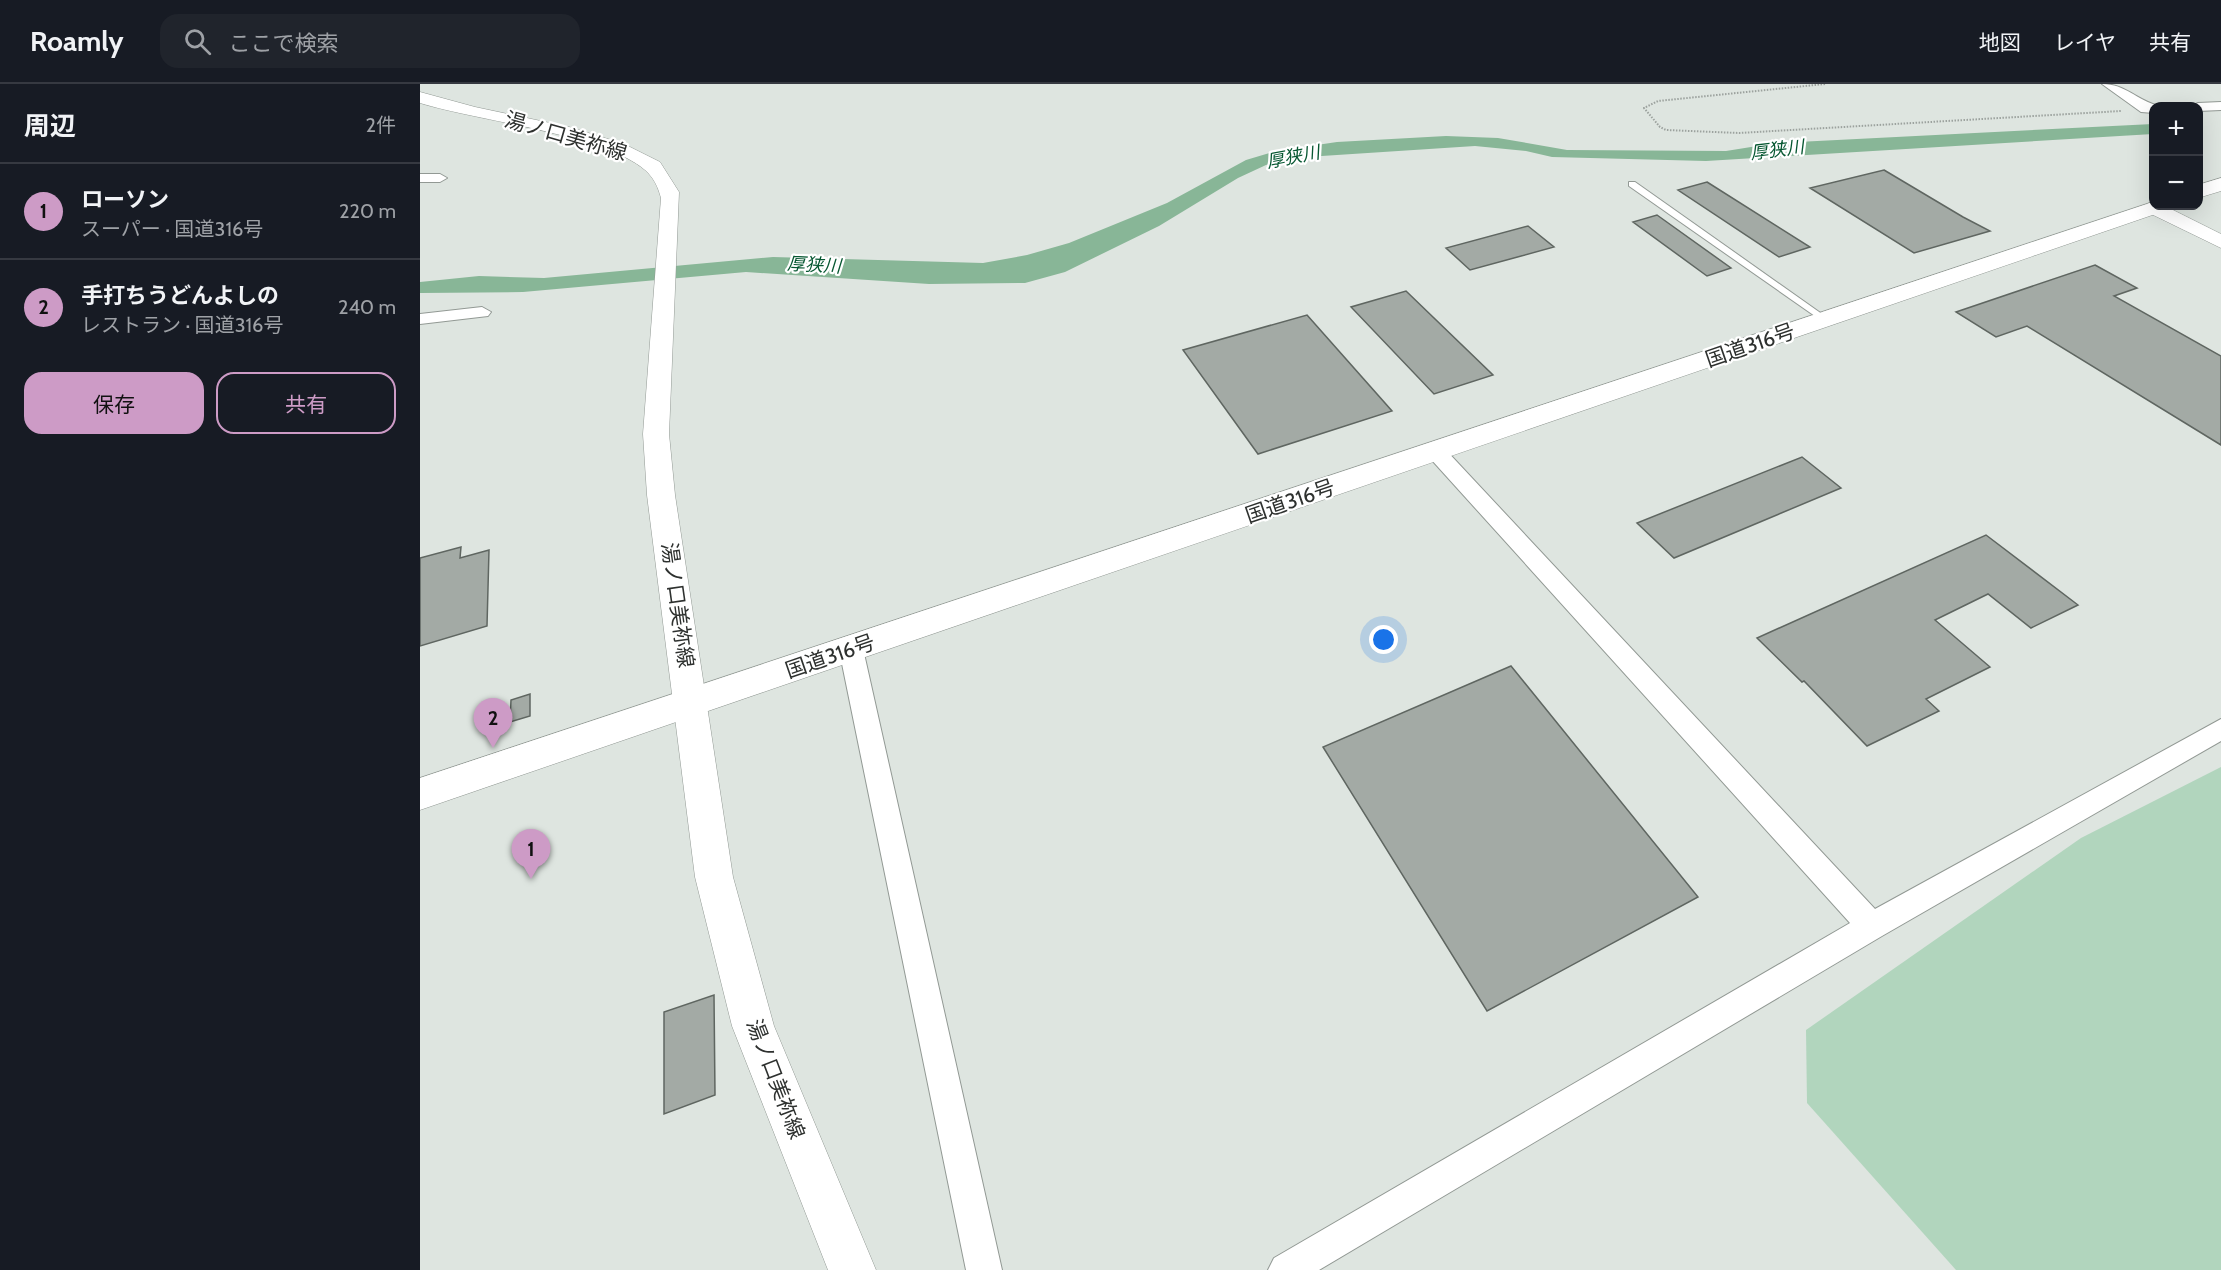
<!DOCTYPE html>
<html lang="ja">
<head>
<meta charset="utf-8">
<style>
	:root { --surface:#171b24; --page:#20242c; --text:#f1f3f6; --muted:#9ea1a6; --line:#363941; --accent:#cd9bc6 }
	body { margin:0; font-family:Cabin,"Noto Sans JP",sans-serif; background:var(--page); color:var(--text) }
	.controls { position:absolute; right:18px; top:18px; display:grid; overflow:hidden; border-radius:12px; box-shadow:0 6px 24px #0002 }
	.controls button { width:54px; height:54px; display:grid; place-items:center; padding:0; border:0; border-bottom:2px solid var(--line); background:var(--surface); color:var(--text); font:30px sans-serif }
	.you { position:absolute; left:964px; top:556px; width:21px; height:21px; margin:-15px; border:4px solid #fff; border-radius:50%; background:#1a73e8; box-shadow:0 0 0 9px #1a73e833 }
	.badge { display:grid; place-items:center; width:39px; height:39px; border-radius:50%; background:var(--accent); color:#111; font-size:20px; font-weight:700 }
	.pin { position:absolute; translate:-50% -50px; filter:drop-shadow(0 2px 3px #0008) }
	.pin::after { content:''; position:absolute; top:32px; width:21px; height:18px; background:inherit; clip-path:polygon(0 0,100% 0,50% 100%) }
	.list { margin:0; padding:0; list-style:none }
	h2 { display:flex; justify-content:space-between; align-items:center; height:78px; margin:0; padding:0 24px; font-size:26px }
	h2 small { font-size:20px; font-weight:400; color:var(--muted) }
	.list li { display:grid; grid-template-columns:39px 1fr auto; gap:18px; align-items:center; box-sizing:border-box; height:96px; padding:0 24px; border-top:2px solid var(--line) }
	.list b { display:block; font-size:22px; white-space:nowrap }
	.list p { margin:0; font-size:20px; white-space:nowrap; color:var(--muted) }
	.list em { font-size:20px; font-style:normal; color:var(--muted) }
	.actions { display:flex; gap:12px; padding:18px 24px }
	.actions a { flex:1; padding:14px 0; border:2px solid var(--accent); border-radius:18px; text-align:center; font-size:21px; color:var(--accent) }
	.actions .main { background:var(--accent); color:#111 }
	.icon { flex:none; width:33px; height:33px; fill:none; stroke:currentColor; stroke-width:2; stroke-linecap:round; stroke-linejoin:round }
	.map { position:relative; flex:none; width:1801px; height:1186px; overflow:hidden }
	header { display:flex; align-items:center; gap:36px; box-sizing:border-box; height:84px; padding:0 30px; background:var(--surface); border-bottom:2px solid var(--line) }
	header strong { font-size:28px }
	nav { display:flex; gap:33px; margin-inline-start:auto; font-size:21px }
	.search { width:420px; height:54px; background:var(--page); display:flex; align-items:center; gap:15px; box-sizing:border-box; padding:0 21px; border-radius:18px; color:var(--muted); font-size:22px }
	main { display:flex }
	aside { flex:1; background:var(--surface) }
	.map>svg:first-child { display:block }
	.green { fill:#b1d5bd }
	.water { fill:#88b697 }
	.building { fill:#a3aaa5; stroke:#5f6661; stroke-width:1.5 }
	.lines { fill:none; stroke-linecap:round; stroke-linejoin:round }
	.lane-casing { stroke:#929994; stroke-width:2 }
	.street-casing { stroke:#929994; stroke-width:2 }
	.secondary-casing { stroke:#929994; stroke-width:1 }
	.highway-casing { stroke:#929994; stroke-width:1 }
	.path { stroke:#9ca29e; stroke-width:2; stroke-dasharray:1.5 1.5; stroke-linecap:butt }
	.lane { fill:#fff; fill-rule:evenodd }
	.street { fill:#fff; fill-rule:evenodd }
	.secondary { fill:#fff; fill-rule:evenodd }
	.highway { fill:#fff; fill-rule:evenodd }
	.labels { text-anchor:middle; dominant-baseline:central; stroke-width:4.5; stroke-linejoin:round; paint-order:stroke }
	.far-water-label { font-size:18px; font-style:italic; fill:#065731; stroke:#fff }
	.street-label { font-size:21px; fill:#2e312f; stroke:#fff }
</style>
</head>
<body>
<header>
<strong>Roamly</strong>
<div class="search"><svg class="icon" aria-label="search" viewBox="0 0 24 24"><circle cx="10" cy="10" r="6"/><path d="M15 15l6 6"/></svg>ここで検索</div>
<nav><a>地図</a><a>レイヤ</a><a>共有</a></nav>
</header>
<main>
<aside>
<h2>周辺<small>2件</small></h2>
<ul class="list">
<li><span class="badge">1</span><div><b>ローソン</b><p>スーパー · 国道316号</p></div><em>220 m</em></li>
<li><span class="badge">2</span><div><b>手打ちうどんよしの</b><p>レストラン · 国道316号</p></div><em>240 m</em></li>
</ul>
<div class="actions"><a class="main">保存</a><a>共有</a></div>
</aside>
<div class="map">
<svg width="1801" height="1186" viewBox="0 0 1801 1186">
	<rect width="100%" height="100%" fill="#dee5e0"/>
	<path class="green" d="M1801 683V1186H1536L1387 1019 1386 946 1661 754Z"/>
	<path class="water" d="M1733 40V50L1286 77 1132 73 1106 67 1055 62 871 74 846 81 818 94 739 142 645 188 605 199 509 200 326 188 103 208 0 209V198L59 192 124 194 353 173 563 179 607 171 649 159 747 119 826 76 856 67 917 58 1026 52 1078 54 1147 66 1306 67 1356 59Z"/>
	<path class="building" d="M1464 86 1543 133 1570 147 1494 169 1390 104Z
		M1287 98 1390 163 1359 173 1258 106Z
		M1237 131 1311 184 1287 192 1213 138Z
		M1108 142 1134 163 1050 186 1026 164Z
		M1675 181 1717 204 1694 212 1801 272V361L1607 242 1576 253 1536 228Z
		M986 207 1073 291 1014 310 931 223Z
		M887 231 972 327 838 370 763 266Z
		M1382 373 1421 404 1254 474 1217 439Z
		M1566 451 1658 521 1611 544 1568 510 1515 536 1570 583 1506 615 1519 627 1447 662 1384 597 1382 598 1337 554Z
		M41 463 40 474 69 466 67 542 0 562V474Z
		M1091 582 1278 813 1067 927 903 663Z
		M110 610V632L90 638 91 616Z
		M294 911 295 1011 244 1030V928Z"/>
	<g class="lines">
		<g class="lane-casing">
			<path id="lane" d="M1209 98H1215L1409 235 1402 237 1209 102Z"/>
		</g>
		<g class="street-casing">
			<path id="street" d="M1682 0C1706 0 1716 16 1739 22H1734V29L1721 28Z
				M1801 18V26L1778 27V22H1772L1778 19Z
				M0 90H20L27 94 20 98H0Z
				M62 223 71 228 68 232 0 240V230Z
				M1016 362 1023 363 1455 825 1801 635V657L1462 852 899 1186H848L854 1174 1430 839 1009 373 1006 368 1009 363Z
				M431 556 439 559 443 565 582 1186H546L419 565 423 559Z"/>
		</g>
		<g class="secondary-casing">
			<path id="secondary" d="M0 8 55 23 149 43 204 60 240 78 259 108 249 350 255 411 313 793 354 942 456 1186H408L312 942 275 793 227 411 223 350 241 114C238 103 234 94 225 86 183 50 58 37 0 19Z
				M1734 118V122H1745L1801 150V164L1727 128 1724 124 1727 120Z"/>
		</g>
		<g class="highway-casing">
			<path id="highway" d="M1801 94V107L1778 114V101Z
				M1733 118 1734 122H1750L1747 126 0 726V694Z"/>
		</g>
		<path class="path" d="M1405 0 1238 17 1224 24 1240 43 1246 46 1319 49 1701 27"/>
		<use href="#lane" class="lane"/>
		<use href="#street" class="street"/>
		<use href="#secondary" class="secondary"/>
		<use href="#highway" class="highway"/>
	</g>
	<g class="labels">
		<g class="far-water-label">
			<text transform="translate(1357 66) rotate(-7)">厚狭川</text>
			<text transform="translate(873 73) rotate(-11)">厚狭川</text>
			<text transform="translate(394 181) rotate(3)">厚狭川</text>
		</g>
		<g class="street-label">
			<text transform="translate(146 52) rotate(16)">湯ノ口美祢線</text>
			<text transform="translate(1330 261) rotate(-19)">国道316号</text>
			<text transform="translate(870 417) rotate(-19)">国道316号</text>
			<text transform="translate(258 521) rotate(82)">湯ノ口美祢線</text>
			<text transform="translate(410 572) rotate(-19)">国道316号</text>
			<text transform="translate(356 995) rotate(69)">湯ノ口美祢線</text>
		</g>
	</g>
</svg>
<div class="controls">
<button>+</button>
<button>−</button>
</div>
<div class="you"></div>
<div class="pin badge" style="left:111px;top:795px">1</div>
<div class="pin badge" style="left:73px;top:664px">2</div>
</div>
</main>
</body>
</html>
